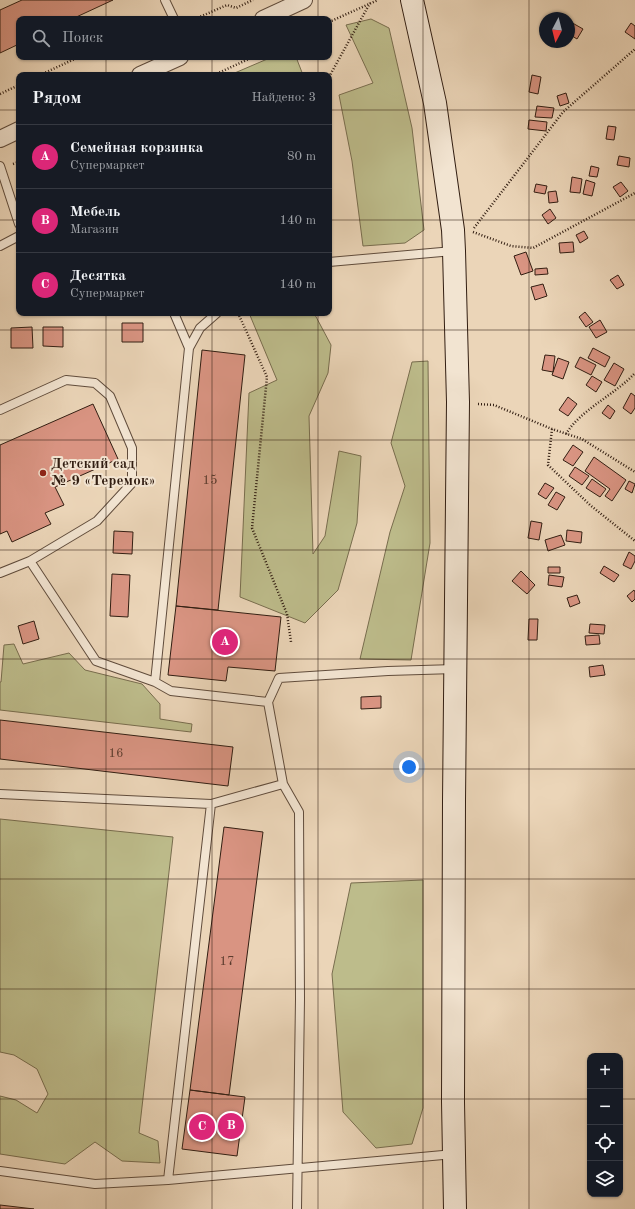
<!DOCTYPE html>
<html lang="ru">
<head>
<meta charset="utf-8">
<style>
	:root { --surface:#171b24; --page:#242831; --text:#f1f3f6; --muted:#9ea1a6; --line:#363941; --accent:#db2777 }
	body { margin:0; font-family:"Old Standard TT",serif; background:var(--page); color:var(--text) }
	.controls { position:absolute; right:12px; bottom:12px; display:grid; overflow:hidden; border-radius:8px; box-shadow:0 1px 3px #0004 }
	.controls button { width:36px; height:36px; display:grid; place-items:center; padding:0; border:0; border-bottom:1px solid var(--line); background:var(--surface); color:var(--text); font:20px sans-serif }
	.compass { position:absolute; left:539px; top:12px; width:36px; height:36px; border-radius:50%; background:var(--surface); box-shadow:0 1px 3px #0004; rotate:187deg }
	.you { position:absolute; left:409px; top:767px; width:14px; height:14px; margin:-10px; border:3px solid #fff; border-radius:50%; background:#1a73e8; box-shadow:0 0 0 6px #1a73e833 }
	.badge { display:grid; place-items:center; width:26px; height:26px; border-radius:50%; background:var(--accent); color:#fff; font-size:13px; font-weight:700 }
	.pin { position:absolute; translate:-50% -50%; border:2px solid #fff; box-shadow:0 1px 4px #0006 }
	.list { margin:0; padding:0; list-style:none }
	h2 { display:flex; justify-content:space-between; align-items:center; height:52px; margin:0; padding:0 16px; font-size:17px }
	h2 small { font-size:13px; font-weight:400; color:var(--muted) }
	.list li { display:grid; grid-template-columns:26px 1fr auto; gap:12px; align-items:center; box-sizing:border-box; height:64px; padding:0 16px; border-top:1px solid var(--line) }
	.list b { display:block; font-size:15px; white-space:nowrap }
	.list p { margin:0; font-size:13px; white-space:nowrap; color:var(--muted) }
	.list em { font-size:13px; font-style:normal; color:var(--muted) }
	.icon { flex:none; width:22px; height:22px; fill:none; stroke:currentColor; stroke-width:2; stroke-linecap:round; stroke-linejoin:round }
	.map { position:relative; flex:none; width:635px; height:1209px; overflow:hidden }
	.search { position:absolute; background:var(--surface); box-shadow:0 1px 3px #0004; left:16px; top:16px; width:316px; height:44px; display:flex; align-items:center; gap:10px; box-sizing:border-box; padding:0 14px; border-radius:8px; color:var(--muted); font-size:15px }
	.panel { position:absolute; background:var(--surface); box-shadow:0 1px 3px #0004; left:16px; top:72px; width:316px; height:244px; border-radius:8px }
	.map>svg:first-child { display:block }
	.green { fill:#bdbc8b; stroke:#786d4e }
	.building { fill:#d99482; stroke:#321e12 }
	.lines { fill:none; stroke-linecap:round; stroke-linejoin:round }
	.lane-casing { stroke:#604c3c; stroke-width:10 }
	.street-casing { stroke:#604c3c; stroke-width:18 }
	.secondary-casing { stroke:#321e12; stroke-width:24 }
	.path { stroke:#321e12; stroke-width:2.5; stroke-dasharray:1 2; stroke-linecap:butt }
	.lane { stroke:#f2e4d1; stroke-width:8 }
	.street { stroke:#f2e4d1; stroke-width:16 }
	.secondary { stroke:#f2e4d1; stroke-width:22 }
	.grid { fill:none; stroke:#321e12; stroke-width:1; stroke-opacity:0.55 }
	.poi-dot { fill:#8f2418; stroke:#f2e4d1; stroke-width:1.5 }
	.labels { text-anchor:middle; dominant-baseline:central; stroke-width:4; stroke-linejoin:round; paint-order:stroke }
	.number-label { font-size:13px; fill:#5c3c2e }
	.poi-label { font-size:15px; font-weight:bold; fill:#321e12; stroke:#f2e4d1; text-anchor:start }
</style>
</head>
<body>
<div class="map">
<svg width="635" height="1209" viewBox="0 0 635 1209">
	<rect width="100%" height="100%" fill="#ebd5b8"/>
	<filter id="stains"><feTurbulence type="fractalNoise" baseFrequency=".005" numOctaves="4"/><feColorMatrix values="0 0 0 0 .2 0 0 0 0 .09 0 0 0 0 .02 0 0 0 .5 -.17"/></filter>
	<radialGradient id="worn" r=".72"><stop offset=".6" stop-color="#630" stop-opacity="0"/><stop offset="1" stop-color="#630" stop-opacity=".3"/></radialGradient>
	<path class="green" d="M371 19 389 28 412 128 424 230 405 243 363 246 352 161 339 95 373 83 346 25Z
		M272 57H296L303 75H230Z
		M249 313H314L331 345 328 373 309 416 313 554 325 536 339 451 361 456 357 523 338 590 305 623 240 597 249 393 277 380Z
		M428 361 430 543 411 660 360 659 390 532 405 486 391 443 412 362Z
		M14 644 23 664 69 653 85 670 142 684 160 704V719L192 724 191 732 0 710V682H1L4 645Z
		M0 819 173 837 139 1133 158 1141 160 1163 122 1161 95 1142 65 1164 0 1154V1096L16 1100 37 1113 48 1094 37 1069 14 1055 0 1052Z
		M423 880V1108L412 1144 376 1148 343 1112 332 974 351 883Z"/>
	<path class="building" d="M22 0H113L72 19H19V44L0 53V10Z
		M569 21 583 29 577 39 569 34Z
		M631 23 635 26V39L625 32Z
		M532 75 541 77 538 94 529 92Z
		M566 93 569 103 560 106 557 96Z
		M537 106 554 108 552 118 535 117Z
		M529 120 547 122 546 131 528 129Z
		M608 126 616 127 614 140 606 139Z
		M619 156 630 158 629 167 617 165Z
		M591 166 599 168 597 177 589 176Z
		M572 177 582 179 580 193 570 192Z
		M586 180 595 183 592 196 583 194Z
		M621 182 628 191 620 197 613 187Z
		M536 184 547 186 545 194 534 192Z
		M556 191 558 202 549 203 548 192Z
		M550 209 556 218 548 224 542 215Z
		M584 231 588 238 580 243 576 235Z
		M573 242 574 252 560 253 559 243Z
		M526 252 533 271 521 275 514 256Z
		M547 268 548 274 535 275V269Z
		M618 275 624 285 617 289 610 280Z
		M543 284 547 296 535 300 531 287Z
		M585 312 593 322 586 327 579 317Z
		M600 320 607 332 596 338 589 327Z
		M122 323H143V342H122Z
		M32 327 33 348H11V328Z
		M43 327H63V347L43 346Z
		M593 348 610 357 605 367 588 358Z
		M202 350 245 355 218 610 176 606Z
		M545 355 555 356 553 372 542 370Z
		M580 357 596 365 591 375 575 367Z
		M558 358 569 362 563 379 552 375Z
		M614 363 624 369 615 386 604 380Z
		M592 376 602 382 596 392 586 385Z
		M631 393 635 396V408L631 414 623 408Z
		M568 397 577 404 568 416 559 410Z
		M93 404 118 459 55 487 64 505 45 513 51 524 12 542 7 531 0 534V445Z
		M608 405 615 411 610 419 602 413Z
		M573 445 583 452 573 466 563 460Z
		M594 457 626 480 612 501 605 496 610 489 585 471Z
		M575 467 589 476 582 485 569 476Z
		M592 479 606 489 600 497 586 488Z
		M629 481 635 484 632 493 625 489Z
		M545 483 554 488 546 499 538 494Z
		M556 492 565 497 557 510 548 505Z
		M531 521 542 523 539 540 528 538Z
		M567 530 582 532 581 543 566 541Z
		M114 531 133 532 132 554 113 553Z
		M561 535 565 545 548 551 545 540Z
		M629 552 635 556V561L631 569 623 565Z
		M604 566 619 575 614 582 600 573Z
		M548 567H560V573H548Z
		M521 571 535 585 527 594 512 581Z
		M112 574 130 575 128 617 110 616Z
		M549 575 564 577 562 587 548 585Z
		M634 590 635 592V599L632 602 627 596Z
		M577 595 580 603 570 607 567 598Z
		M176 606 281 617 275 671 228 667 226 681 168 675Z
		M529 619H538L537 640H528Z
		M34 621 39 639 23 644 18 626Z
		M590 624 605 625 604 634 589 633Z
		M599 635 600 644 586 645 585 636Z
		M603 665 605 675 590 677 589 667Z
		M381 696V708L361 709V697Z
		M0 720 233 747 228 786 0 759Z
		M224 827 263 832 229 1095 190 1090Z
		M190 1090 245 1097 237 1156 182 1149Z
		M0 1205 34 1209H0Z"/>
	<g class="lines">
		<g class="lane-casing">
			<path id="lane" d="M165 0 174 19
				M0 166 19 224
				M0 246 19 236
				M329 262 453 251
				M174 313 189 348
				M0 410 66 380 95 383 110 396 132 448V483L97 521 30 561
				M0 573 30 561 96 661 155 682 171 691 268 702
				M155 682 189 348 200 328 217 313
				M0 794 211 804 283 784
				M0 1171 95 1184 168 1180 211 804
				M168 1180 454 1154
				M297 1209 300 999 299 812 283 784 268 702 279 678 388 671 455 669"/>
		</g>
		<g class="street-casing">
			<path id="street" d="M263 19 304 0
				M140 75 180 57
				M0 139 19 130"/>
		</g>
		<g class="secondary-casing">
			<path id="secondary" d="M412 0 435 103 453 230 454 251 458 402 454 801 453 1102 455 1209"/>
		</g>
		<path class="path" d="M195 19 227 5 236 8 253 0
			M329 22 378 0
			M40 75 79 57
			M214 75 253 57
			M329 77 370 3
			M0 94 19 85
			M13 164 19 162
			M474 228 563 112 635 49
			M473 232 511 246 533 248 635 193
			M238 313 267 377 252 528 287 614 291 642
			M478 404 494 405 552 429 582 439 635 472
			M552 429 548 465 590 505 635 541
			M566 434C580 410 616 394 635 373"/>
		<use href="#lane" class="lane"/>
		<use href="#street" class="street"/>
		<use href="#secondary" class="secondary"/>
	</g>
	<path class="grid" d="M106 0V19M212 0V19M318 0V19M423 0V1209M529 0V1209M106 57V75M212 57V75M318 57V75M0 110H19M329 110H635M0 220H19M329 220H635M106 313V1209M212 313V1209M318 313V1209M0 330H635M0 440H635M0 550H635M0 659H635M0 769H635M0 879H635M0 989H635M0 1099H590M620 1099H635"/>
	<circle class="poi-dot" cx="43" cy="473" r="4"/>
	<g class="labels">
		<g class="number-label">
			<text x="210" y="480">15</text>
			<text x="116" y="753">16</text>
			<text x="227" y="961">17</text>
		</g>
		<g class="poi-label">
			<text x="51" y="464">Детский сад<tspan x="51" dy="17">№ 9 «Теремок»</tspan></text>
		</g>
	</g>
	<rect width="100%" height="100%" filter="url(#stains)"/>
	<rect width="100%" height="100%" fill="url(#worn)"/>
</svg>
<div class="controls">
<button>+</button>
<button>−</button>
<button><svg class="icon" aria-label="locate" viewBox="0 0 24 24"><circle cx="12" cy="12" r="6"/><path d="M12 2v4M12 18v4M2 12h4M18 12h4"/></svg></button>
<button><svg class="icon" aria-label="layers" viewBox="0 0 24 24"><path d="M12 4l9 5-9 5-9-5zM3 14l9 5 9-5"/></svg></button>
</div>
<svg class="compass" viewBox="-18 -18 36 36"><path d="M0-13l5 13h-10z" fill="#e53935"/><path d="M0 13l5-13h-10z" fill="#9ea1a6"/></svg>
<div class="you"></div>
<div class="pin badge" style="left:225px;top:642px">A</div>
<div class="pin badge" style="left:231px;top:1126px">B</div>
<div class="pin badge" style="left:202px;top:1127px">C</div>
<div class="search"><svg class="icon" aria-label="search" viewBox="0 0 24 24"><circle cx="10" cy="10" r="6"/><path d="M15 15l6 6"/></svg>Поиск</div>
<section class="panel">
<h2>Рядом<small>Найдено: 3</small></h2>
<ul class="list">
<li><span class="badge">A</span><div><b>Семейная корзинка</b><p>Супермаркет</p></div><em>80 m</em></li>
<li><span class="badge">B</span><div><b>Мебель</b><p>Магазин</p></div><em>140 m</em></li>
<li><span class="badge">C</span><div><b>Десятка</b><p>Супермаркет</p></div><em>140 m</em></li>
</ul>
</section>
</div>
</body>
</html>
